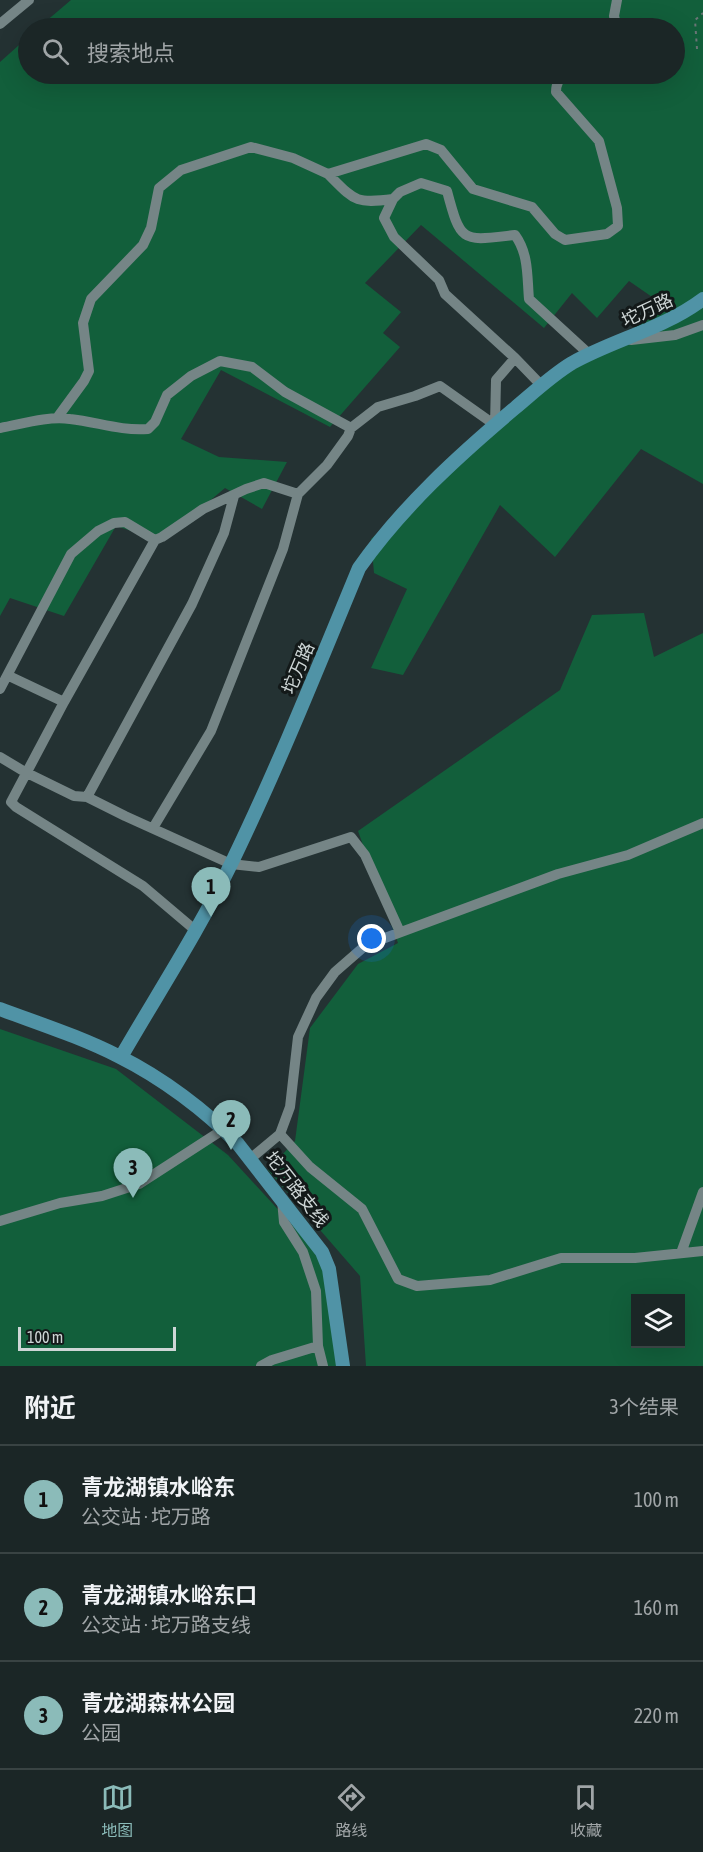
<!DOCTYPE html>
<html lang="zh">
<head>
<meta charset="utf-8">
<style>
	:root { --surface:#1b2626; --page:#242e2e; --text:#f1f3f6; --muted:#a0a5a7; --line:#394343; --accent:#8bbbb9 }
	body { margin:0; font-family:"Asap Condensed","Noto Sans SC",sans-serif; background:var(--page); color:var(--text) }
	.controls { position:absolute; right:18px; bottom:18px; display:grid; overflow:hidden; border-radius:0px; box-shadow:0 6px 24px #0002 }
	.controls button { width:54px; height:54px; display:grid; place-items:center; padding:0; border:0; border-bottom:2px solid var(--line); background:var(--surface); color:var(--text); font:30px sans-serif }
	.scale { position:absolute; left:18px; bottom:15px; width:158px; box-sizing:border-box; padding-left:6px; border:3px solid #ced6d6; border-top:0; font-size:16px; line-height:21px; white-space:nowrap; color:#ced6d6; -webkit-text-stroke:4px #131919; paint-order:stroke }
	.you { position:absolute; left:372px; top:939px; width:21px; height:21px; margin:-15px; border:4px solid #fff; border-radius:50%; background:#1a73e8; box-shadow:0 0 0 9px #1a73e833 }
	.badge { display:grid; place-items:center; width:39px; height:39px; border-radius:50%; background:var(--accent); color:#111; font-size:20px; font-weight:700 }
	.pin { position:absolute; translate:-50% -50px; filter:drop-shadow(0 2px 3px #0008) }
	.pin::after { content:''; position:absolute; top:32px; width:21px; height:18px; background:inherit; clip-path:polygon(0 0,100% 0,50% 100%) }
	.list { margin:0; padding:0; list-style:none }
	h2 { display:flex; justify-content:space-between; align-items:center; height:78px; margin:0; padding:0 24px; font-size:26px }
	h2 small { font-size:20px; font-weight:400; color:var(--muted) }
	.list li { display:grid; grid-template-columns:39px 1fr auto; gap:18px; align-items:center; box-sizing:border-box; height:108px; padding:0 24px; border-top:2px solid var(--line) }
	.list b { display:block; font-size:22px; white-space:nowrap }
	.list p { margin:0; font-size:20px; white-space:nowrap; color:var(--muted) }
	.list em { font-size:20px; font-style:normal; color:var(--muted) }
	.icon { flex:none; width:33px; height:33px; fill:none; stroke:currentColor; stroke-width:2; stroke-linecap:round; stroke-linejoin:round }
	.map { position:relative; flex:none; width:703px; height:1366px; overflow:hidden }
	.search { position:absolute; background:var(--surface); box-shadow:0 6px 24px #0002; left:18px; right:18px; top:18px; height:66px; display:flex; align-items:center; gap:15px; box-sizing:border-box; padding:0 21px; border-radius:33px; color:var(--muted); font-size:22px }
	.sheet { height:402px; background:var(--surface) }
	nav { display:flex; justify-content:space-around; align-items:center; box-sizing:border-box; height:84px; border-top:2px solid var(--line); background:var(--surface); font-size:16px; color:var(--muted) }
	nav a { display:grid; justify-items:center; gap:3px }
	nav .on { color:var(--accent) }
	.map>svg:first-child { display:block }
	.green { fill:#125f3b; fill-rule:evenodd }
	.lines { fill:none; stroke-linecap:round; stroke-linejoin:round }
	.path { stroke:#6a7576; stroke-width:2; stroke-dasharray:3 4.5; stroke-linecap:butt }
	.minor { stroke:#758586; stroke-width:10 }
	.major { stroke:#5093a6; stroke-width:14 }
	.labels { text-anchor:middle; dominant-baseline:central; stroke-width:6; stroke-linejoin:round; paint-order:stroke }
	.street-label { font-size:18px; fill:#ced6d6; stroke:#131919 }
</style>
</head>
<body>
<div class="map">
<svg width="703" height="1366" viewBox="0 0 703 1366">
	<rect width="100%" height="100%" fill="#243233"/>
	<path class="green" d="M71 0H703V484L641 449 555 557 500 505 403 675 371 668 407 589 374 573 371 539 562 370 668 308 629 281 597 318 572 293 544 328 421 225 365 283 401 312 383 333 400 347 330 427 221 370 181 439 219 457 287 462 262 509 225 488 162 541 116 526 64 616 10 598 0 616V62L28 37V74H674V28H38Z
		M644 613 654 657 703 633V1366H366L360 1276 268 1170 295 1141 310 1028 358 964 398 943 358 831 560 690 592 615ZM636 1298H680V1344H636Z
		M0 1029 116 1069 228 1155 306 1240 331 1279 341 1366H0Z"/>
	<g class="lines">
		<path class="path" d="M697 49 695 20 703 13"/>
		<path class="minor" d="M0 24 29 0
			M617 28 614 16 617 0
			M328 174C355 201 355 204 393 199
			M631 340 675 335 703 325
			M515 358 445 294 439 280 394 237 384 218 393 199 400 192 421 183 447 191C461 244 462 241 515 235 529 254 527 277 529 299L589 354
			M57 418 84 381 89 371 83 323 91 299 143 245 151 228 159 188 181 170 251 147 293 158 328 174 426 144 441 150 473 189 532 207 555 234 565 240 607 234 618 226 617 208 599 141 556 92C556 84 559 78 566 74
			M495 425 496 380 515 358 542 386
			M0 428C22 424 47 416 70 419 98 422 119 431 148 429L155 422 167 395 191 376 220 361 252 367 285 392 351 428
			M9 676 64 702
			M0 689 71 554 98 531 114 523 125 522 155 540
			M0 757 25 772 74 796 87 797 125 816 231 864 259 867 351 837 365 855 400 932
			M87 797 192 604 224 533 234 496
			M153 828 211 731 283 549 298 494 327 465 348 436 351 428 378 407 415 396 440 386 495 425
			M195 930 143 886 16 807 11 802 64 702 155 540 162 537 203 509 246 489 264 483 298 494
			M280 1134 310 1167 362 1209 398 1279 417 1286 490 1280 561 1258H635L703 1251
			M250 1159 280 1134 290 1107 298 1037 316 998 335 972 366 945 558 874 628 855 703 823
			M282 1200 284 1222 303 1252 316 1291 318 1346 323 1366
			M0 1221 60 1203 102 1196 139 1184 224 1129
			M681 1253 703 1192
			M261 1366 272 1360 318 1346"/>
		<path class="major" d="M0 1009C40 1024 81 1037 120 1057 162 1078 205 1110 238 1144L322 1252 329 1269 343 1366
			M121 1057C158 993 199 930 231 864 278 767 318 667 359 568 402 507 458 456 515 408 533 393 552 375 572 363 615 339 663 329 703 299"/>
	</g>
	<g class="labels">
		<g class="street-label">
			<text transform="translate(647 310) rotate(-25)">坨万路</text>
			<text transform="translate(298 668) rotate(-67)">坨万路</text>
			<text transform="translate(297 1189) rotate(52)">坨万路支线</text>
		</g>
	</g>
</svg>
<div class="controls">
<button><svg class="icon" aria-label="layers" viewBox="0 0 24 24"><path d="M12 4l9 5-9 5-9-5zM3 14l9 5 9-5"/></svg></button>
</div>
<div class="scale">100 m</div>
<div class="you"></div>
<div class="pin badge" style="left:211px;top:917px">1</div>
<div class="pin badge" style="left:231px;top:1150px">2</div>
<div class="pin badge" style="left:133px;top:1198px">3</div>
<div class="search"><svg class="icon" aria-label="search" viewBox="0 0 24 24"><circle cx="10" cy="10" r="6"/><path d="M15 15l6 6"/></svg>搜索地点</div>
</div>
<section class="sheet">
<h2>附近<small>3个结果</small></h2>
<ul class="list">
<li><span class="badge">1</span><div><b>青龙湖镇水峪东</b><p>公交站 · 坨万路</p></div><em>100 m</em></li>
<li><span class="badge">2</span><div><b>青龙湖镇水峪东口</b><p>公交站 · 坨万路支线</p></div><em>160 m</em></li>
<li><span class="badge">3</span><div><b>青龙湖森林公园</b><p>公园</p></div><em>220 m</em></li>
</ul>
</section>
<nav>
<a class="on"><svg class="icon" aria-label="map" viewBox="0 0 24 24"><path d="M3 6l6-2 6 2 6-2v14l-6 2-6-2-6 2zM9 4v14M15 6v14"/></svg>地图</a>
<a><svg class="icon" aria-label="directions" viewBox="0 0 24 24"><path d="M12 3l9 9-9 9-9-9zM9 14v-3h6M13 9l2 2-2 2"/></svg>路线</a>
<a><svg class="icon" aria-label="saved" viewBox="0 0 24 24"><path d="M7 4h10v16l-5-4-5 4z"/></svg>收藏</a>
</nav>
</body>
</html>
